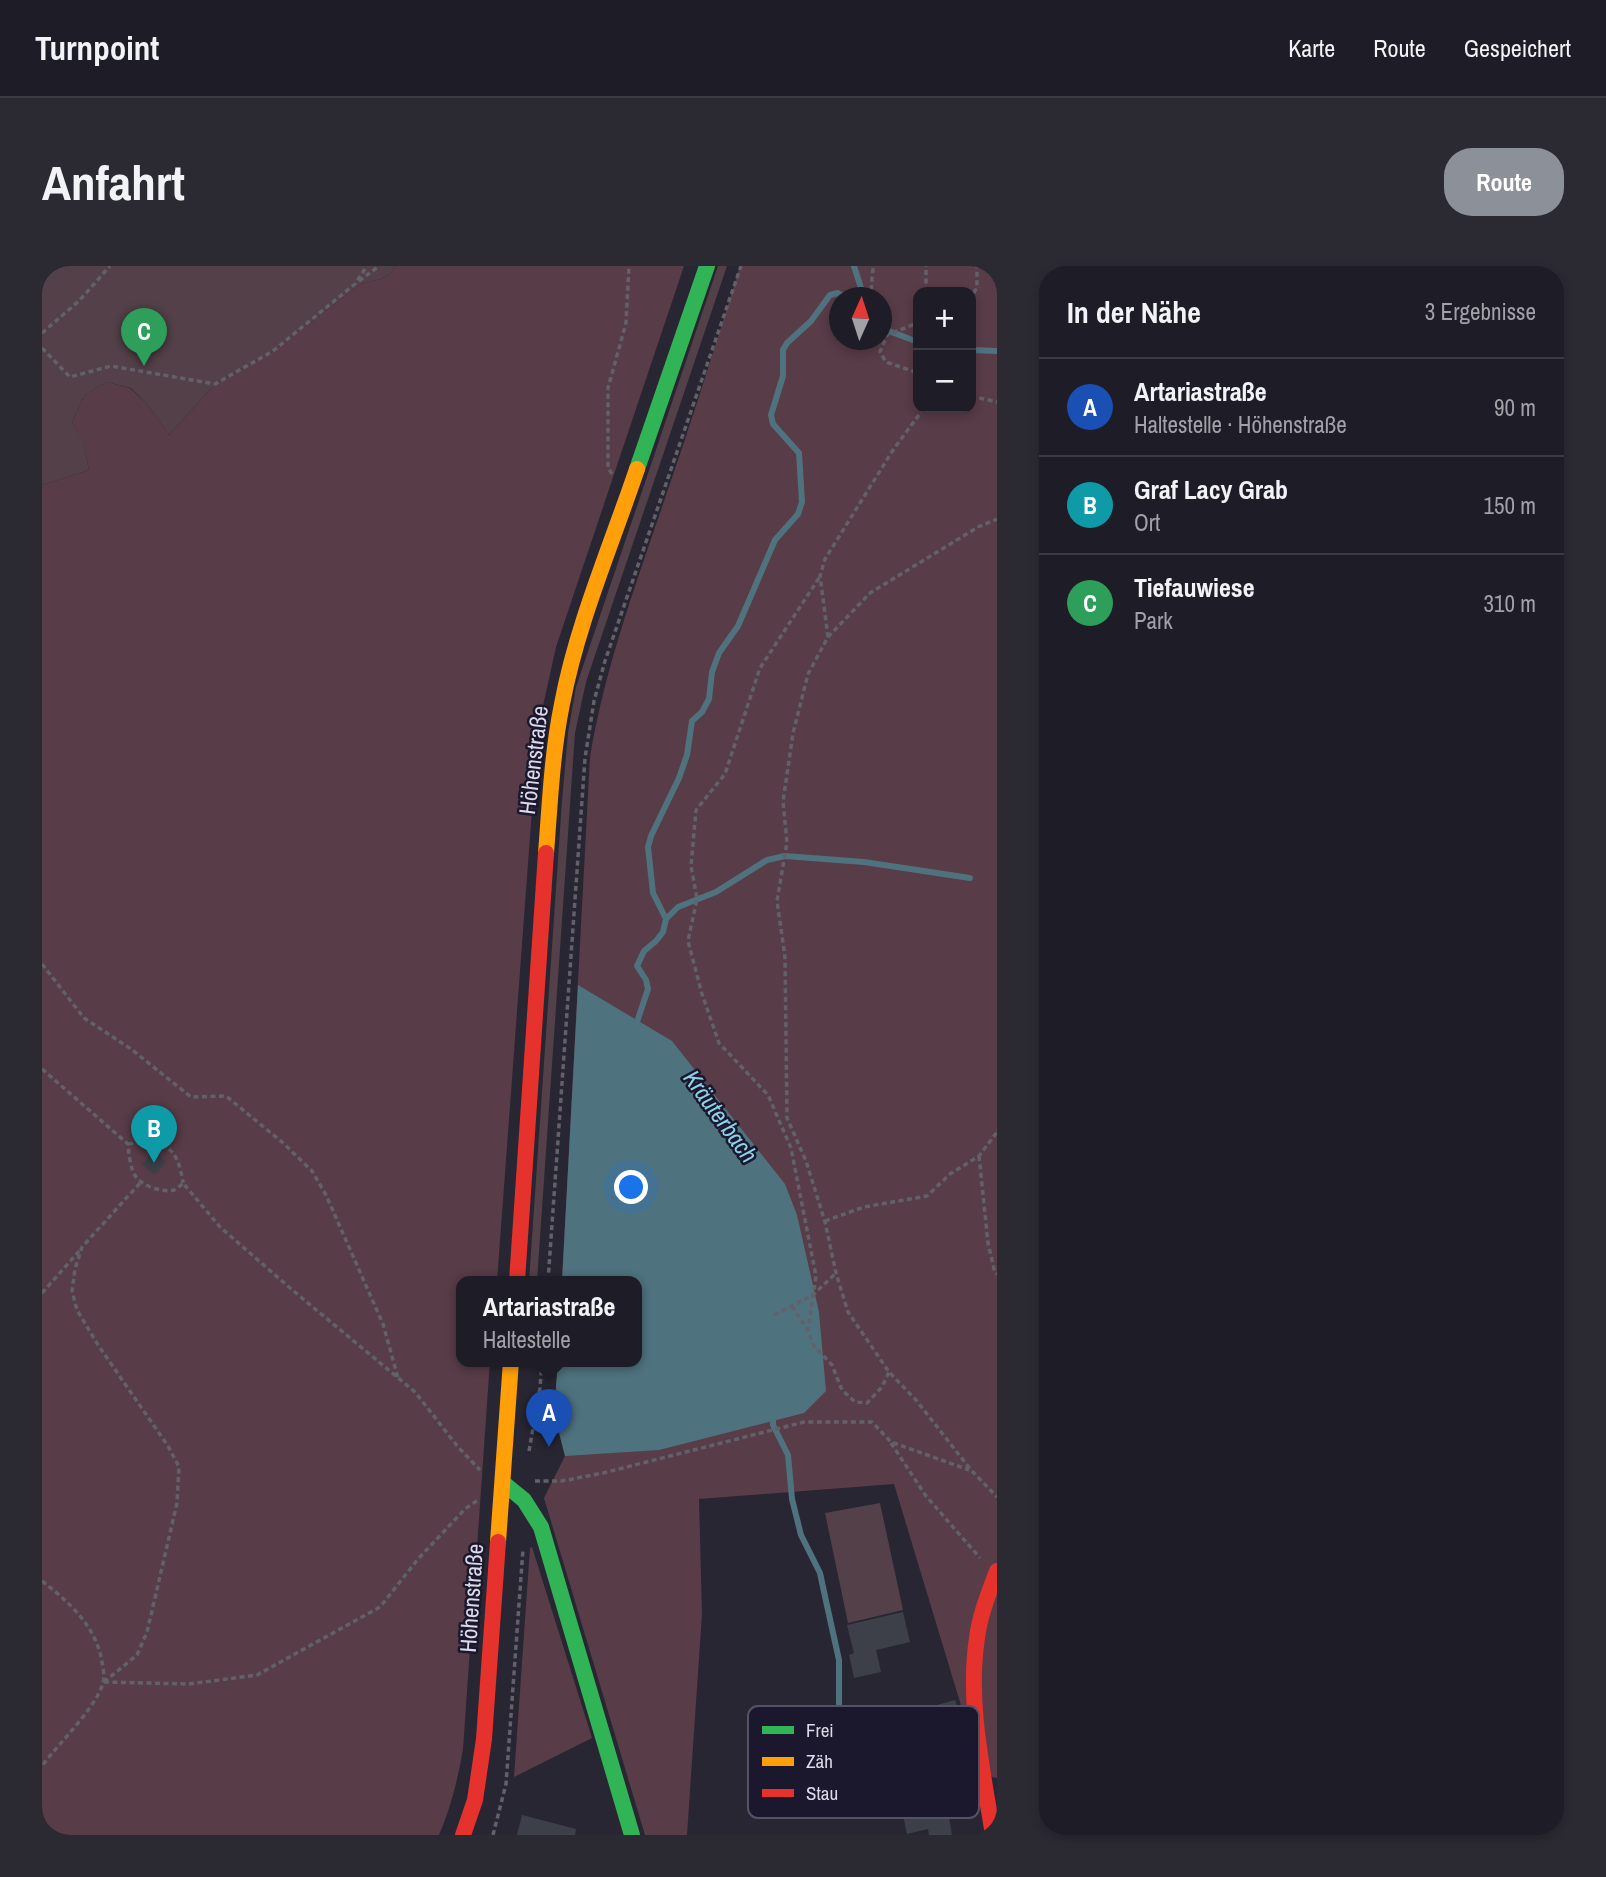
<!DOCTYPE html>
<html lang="de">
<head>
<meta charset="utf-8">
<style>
	:root { --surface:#1e1c26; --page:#2b2932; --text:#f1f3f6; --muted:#a1a1a7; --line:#3c3a43; --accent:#8c9099 }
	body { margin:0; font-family:"Archivo Narrow",sans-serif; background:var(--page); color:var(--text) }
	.controls { position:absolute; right:21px; top:21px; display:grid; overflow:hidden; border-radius:14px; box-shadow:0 4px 10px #0003 }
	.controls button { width:63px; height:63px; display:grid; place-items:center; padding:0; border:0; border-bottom:2px solid var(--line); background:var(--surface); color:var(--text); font:35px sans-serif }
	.compass { position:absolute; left:787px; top:21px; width:63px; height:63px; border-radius:50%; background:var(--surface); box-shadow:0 4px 10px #0003; rotate:3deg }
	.you { position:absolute; left:590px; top:922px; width:24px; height:24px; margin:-18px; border:5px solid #fff; border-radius:50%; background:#1a73e8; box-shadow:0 0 0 10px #1a73e833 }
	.badge { display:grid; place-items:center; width:46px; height:46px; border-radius:50%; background:var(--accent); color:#fff; font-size:23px; font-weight:700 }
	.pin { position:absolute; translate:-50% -58px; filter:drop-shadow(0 2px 4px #0008) }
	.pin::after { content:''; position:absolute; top:37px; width:24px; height:21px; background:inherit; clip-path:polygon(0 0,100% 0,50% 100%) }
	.popup { position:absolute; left:414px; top:1010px; width:186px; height:91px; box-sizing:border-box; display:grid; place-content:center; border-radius:14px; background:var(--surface); filter:drop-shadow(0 2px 5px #0005); font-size:23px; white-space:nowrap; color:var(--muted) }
	.popup b { font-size:26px; color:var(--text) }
	.popup::after { content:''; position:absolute; left:50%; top:100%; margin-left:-14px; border:14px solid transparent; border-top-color:var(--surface) }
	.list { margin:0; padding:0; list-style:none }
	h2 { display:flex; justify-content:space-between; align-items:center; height:91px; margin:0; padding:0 28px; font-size:30px }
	h2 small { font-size:23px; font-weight:400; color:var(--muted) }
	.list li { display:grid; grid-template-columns:46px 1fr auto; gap:21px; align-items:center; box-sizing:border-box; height:98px; padding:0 28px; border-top:2px solid var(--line) }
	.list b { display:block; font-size:26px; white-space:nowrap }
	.list p { margin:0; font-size:23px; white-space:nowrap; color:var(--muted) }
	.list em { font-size:23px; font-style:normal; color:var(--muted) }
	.map { position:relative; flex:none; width:955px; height:1569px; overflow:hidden; border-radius:28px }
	header { display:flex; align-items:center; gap:42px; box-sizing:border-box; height:98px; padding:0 35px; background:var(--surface); border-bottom:2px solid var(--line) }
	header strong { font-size:33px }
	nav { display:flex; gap:38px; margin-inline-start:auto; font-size:24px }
	.intro { display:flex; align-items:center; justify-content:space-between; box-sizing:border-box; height:168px; padding:0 42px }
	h1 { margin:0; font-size:49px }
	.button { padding:18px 32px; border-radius:28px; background:var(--accent); color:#fff; font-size:24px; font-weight:700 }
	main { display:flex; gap:42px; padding:0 42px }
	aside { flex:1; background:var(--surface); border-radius:28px; box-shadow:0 4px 10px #0003 }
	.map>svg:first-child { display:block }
	.green { fill:#534048 }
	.forest { fill:#583c47; fill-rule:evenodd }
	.water { fill:#4f727f }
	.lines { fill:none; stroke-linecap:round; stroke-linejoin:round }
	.stream { stroke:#4f727f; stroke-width:6 }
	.building { fill:#3e4049 }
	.path { stroke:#62616a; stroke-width:3.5; stroke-dasharray:5 3.5; stroke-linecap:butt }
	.fast { stroke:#30b455; stroke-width:16 }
	.slow { stroke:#ff9f0a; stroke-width:16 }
	.jam { stroke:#e5322d; stroke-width:16 }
	.labels { text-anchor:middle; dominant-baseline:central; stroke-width:5; stroke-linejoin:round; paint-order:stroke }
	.street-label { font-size:23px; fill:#dbdae9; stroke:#1b182d }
	.water-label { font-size:24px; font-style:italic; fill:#8bd2ea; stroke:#1b182d }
	.key { fill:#1b182d; stroke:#555265; stroke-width:2 }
	.key-label { font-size:19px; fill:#dbdae9 }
</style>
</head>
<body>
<header>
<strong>Turnpoint</strong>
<nav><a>Karte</a><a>Route</a><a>Gespeichert</a></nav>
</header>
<div class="intro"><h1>Anfahrt</h1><a class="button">Route</a></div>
<main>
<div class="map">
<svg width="955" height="1569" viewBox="0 0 955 1569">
	<rect width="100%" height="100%" fill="#282632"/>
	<path class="green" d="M0 0H353L348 8 339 13 319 18 231 85 173 118 127 169 105 138 89 122 64 116 42 130 30 156 41 175 47 204 0 219Z
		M676 0H685L544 416 533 467 495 1015H487L520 535 526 467 534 421Z
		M838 1237 861 1344 806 1357 783 1247Z"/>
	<path class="forest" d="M353 0H642L514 381 496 463 455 1015H420V1095H448L421 1483C416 1513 409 1541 397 1569H0V219L47 204 41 176 30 156 42 130 64 116 88 122 105 138 127 169 173 118 231 85 319 18 339 13 348 8Z
		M698 0H955V1512L940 1509 852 1218 657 1233 660 1348 645 1569H603L502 1232 523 1190 512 1147 516 1095H594V1015H520L548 491C562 406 591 326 619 244 647 163 673 82 698 0ZM876 26H929V142H876ZM797 32H839V74H797Z
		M490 1281 550 1472 472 1511 488 1282Z"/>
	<path class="water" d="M536 719 630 775 743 918 755 949 777 1046 784 1125 762 1147 617 1184 523 1190 512 1147 516 1095H594V1015H520Z"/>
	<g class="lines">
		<path class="stream" d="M812 0 819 22 818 32
			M839 62 876 76
			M929 84 955 85
			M624 653 636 641 674 626 725 594 743 590 822 596 928 612
			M594 759 606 723 604 714 595 700 602 685 614 675 621 666 624 653 611 627 606 581 609 570 637 512 645 489 650 455 660 446 667 433 670 406 677 387 696 360 733 274 756 248 760 236 757 187 731 158 729 149 741 110V84L745 77 769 55 788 29 796 27 804 32
			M731 1147V1159L746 1189 750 1233 759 1269 778 1307 784 1335 797 1394V1438"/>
	</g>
	<path class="building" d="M113 885 124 896 112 909 100 898Z
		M861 1346 868 1376 834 1384 839 1406 812 1412 807 1389 812 1387 805 1359Z
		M913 1434 919 1451 920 1467 905 1472 895 1439Z
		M897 1493 910 1569H887L886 1563 865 1568 859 1540 853 1541 849 1521 858 1519 855 1502Z
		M480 1549 534 1563 533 1569H475Z"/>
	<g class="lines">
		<path class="path" d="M317 15 337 0
			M884 26V0
			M826 32C832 22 828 11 832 0
			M929 35 935 20V0
			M876 52 873 58 845 69 838 86 844 96 876 107
			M0 67 37 35 68 0
			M0 82 28 111 69 100 173 118 231 85 313 18 325 0
			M929 130 955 136
			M882 142 851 184 783 293 778 310 786 371 766 408 751 467 741 536 745 576 735 635 743 691 745 852 764 895 783 956 794 1007 806 1046 847 1106 874 1134 929 1204 955 1231
			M570 208 566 202V122L584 57 587 0
			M777 312 718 402 683 508 654 544 649 600 655 633 646 675 660 728 677 777 726 829 749 882 774 1010 766 1065 772 1080 790 1099 800 1124 813 1136 825 1137 840 1121 847 1106
			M786 371 828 327 936 261 955 253
			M0 698 42 752 89 783 149 831 184 830 240 876 270 905 284 929 341 1058 356 1112
			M0 803 86 878C87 889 88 902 94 911 100 920 122 927 132 924 135 923 138 920 141 917L178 961 248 1022 373 1126 416 1181 438 1204
			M86 878C121 872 136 880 141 917
			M937 890 946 977 953 1007 955 1008
			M783 955 822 941 885 930 908 908 937 890 955 866
			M506 1015 543 492 552 435 563 395 699 0
			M0 1027 39 983
			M750 1040 765 1063
			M732 1049 771 1029 794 1007
			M849 1177 884 1230 938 1292
			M487 1185 498 1122 500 1095
			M493 1215H520L561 1207 762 1156H830L849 1176 927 1204
			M0 1315C27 1336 54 1360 60 1396 61 1402 63 1411 61 1417 54 1442 16 1478 0 1500
			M62 1416 95 1389 105 1366 135 1237 137 1201 126 1180 56 1079 35 1044 30 1025 33 1003 40 981 98 917
			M62 1416 147 1418 215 1409 338 1341 376 1293 423 1243 436 1234
			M451 1569 464 1518 481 1283"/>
		<path class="fast" d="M595 203 665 0
			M461 1217 482 1234 499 1261 590 1569"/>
		<path class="slow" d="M504 587C508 537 510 487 520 438 535 358 569 280 595 203
			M456 1276 469 1095"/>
		<path class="jam" d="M475 1015 504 587
			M421 1569 433 1534 442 1473 456 1276
			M951 1569C941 1505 925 1437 935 1372 938 1348 947 1327 955 1305"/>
	</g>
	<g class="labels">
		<g class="street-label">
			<text transform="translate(491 494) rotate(-83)">Höhenstraße</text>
			<text transform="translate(429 1332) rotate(-86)">Höhenstraße</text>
		</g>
		<g class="water-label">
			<text transform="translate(679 850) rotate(54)">Kräuterbach</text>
		</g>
	</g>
	<rect x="706" y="1440" width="231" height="112" rx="10" class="key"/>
	<rect x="720" y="1460" width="32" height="8" fill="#30b455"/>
	<rect x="720" y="1491" width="32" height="9" fill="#ff9f0a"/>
	<rect x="720" y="1523" width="32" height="8" fill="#e5322d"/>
	<g class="key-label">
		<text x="764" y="1471">Frei</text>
		<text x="764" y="1502">Zäh</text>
		<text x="764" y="1534">Stau</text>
	</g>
</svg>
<div class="controls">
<button>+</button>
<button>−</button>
</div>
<svg class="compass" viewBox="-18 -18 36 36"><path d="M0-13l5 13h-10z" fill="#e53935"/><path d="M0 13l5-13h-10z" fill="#a1a1a7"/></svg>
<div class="you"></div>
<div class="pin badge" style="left:507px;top:1181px;background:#1a4fb4">A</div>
<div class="popup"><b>Artariastraße</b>Haltestelle</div>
<div class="pin badge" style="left:112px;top:897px;background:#0f9aa8">B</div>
<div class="pin badge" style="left:102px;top:100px;background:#2e9e5b">C</div>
</div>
<aside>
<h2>In der Nähe<small>3 Ergebnisse</small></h2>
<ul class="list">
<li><span class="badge" style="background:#1a4fb4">A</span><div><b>Artariastraße</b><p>Haltestelle · Höhenstraße</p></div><em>90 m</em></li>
<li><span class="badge" style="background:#0f9aa8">B</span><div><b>Graf Lacy Grab</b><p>Ort</p></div><em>150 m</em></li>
<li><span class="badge" style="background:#2e9e5b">C</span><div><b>Tiefauwiese</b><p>Park</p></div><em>310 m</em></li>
</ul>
</aside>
</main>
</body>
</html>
